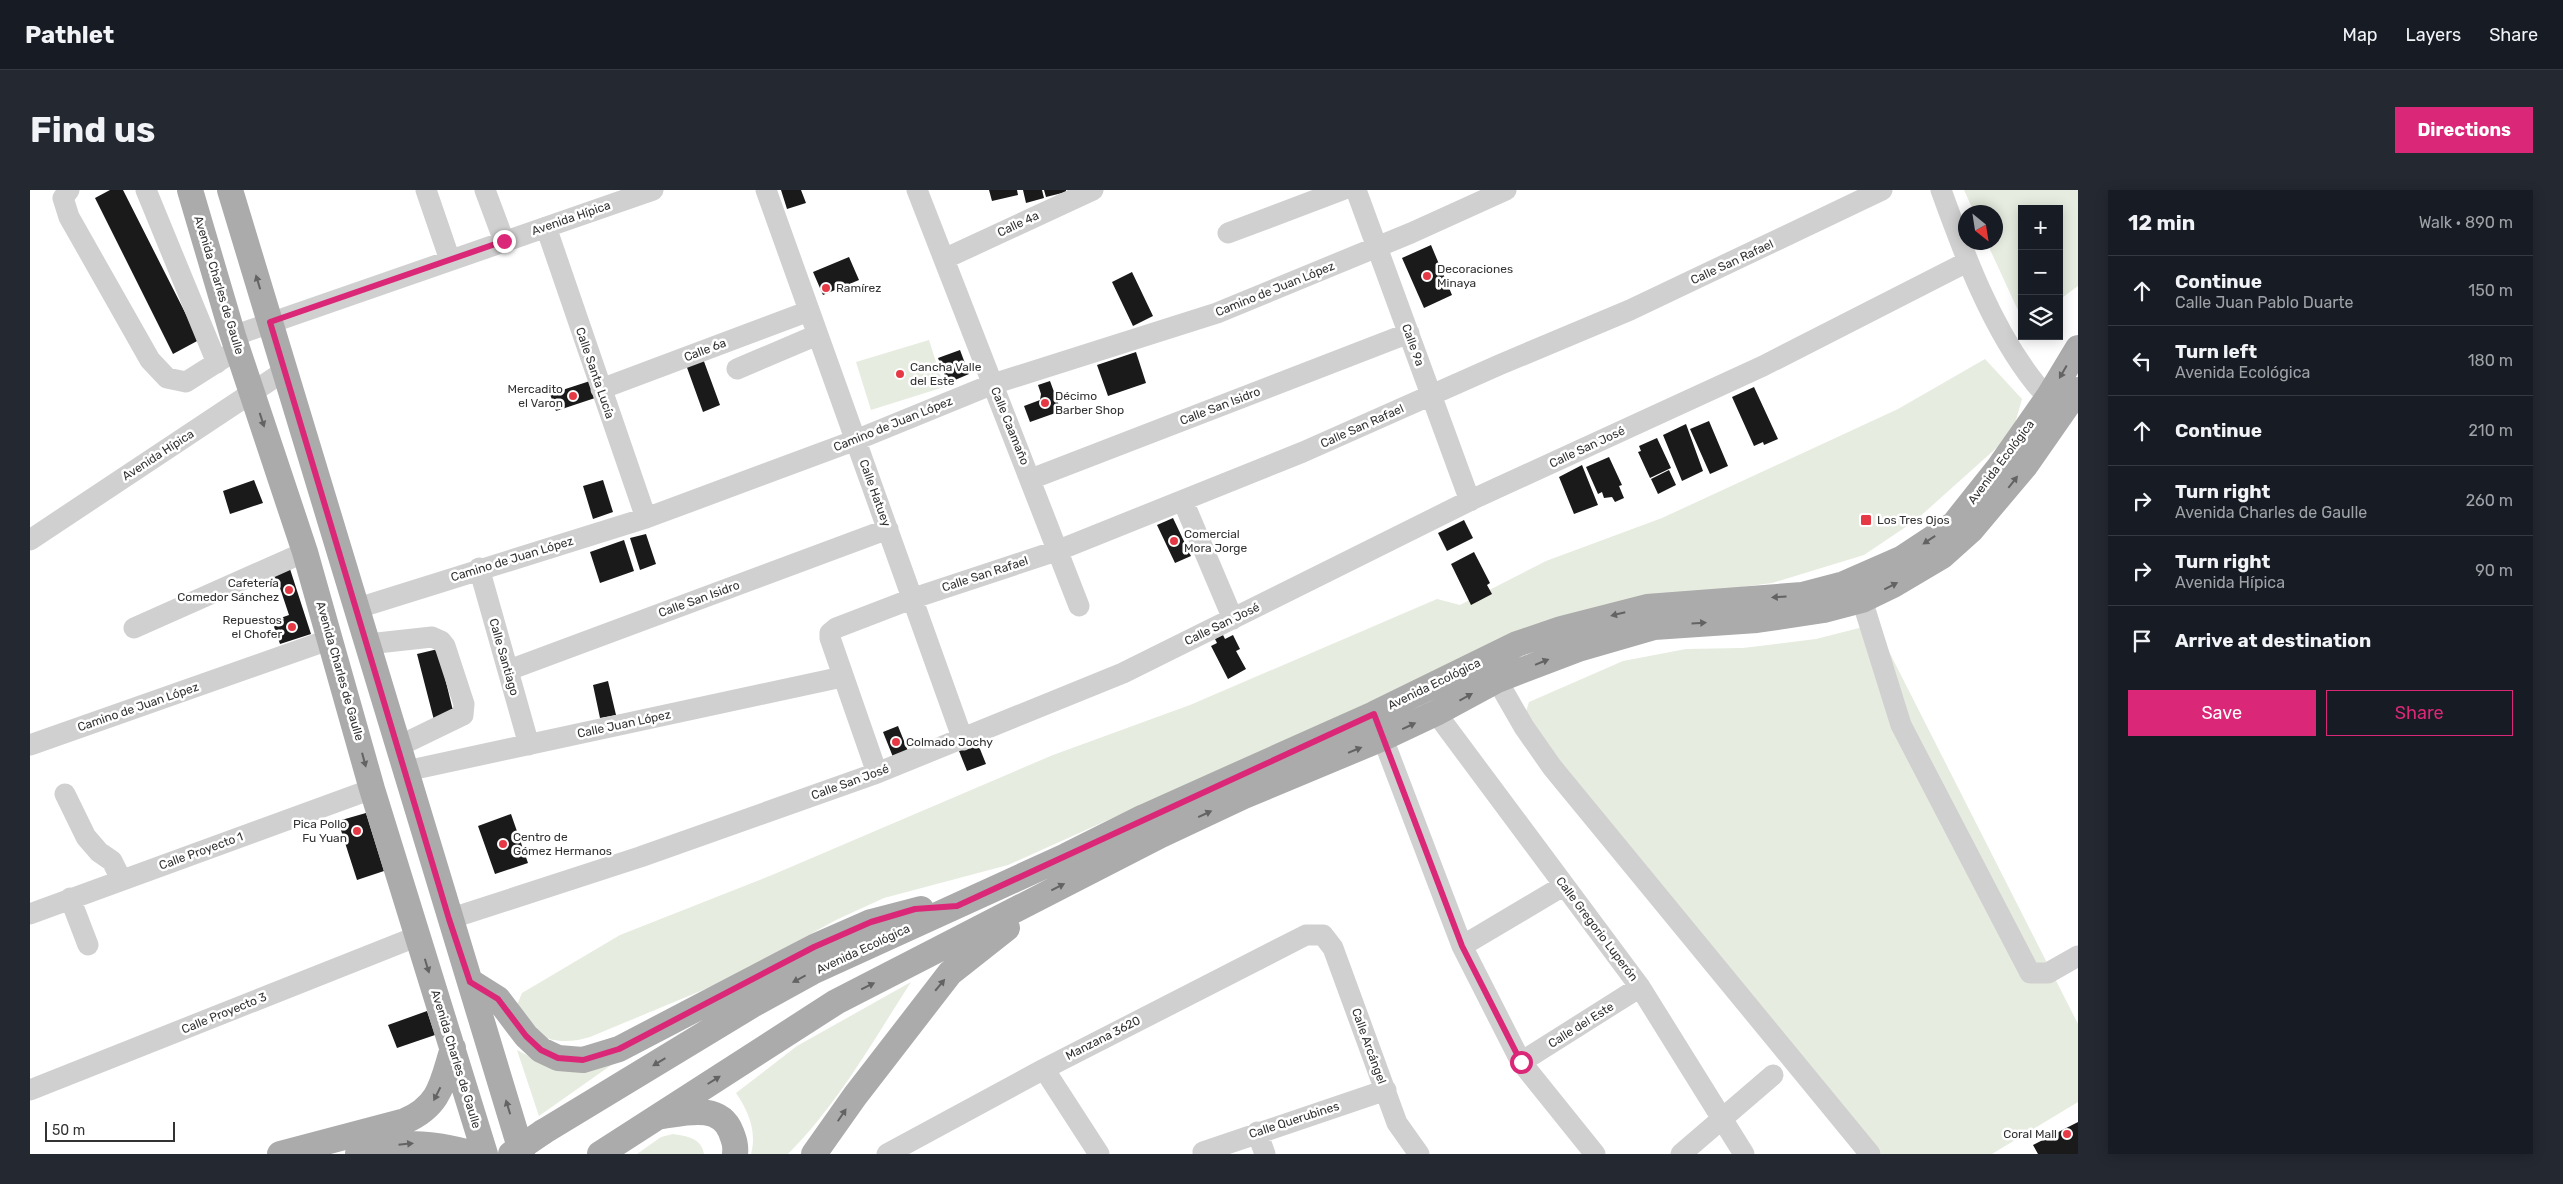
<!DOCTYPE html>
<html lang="en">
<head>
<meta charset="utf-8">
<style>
	:root { --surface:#171b24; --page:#242831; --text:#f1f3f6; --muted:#9ea1a6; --line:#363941; --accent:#db2777 }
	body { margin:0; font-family:Rubik,sans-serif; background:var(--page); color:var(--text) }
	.controls { position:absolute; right:15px; top:15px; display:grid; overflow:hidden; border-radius:0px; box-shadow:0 2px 12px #0003 }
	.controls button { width:45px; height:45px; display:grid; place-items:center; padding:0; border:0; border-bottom:1px solid var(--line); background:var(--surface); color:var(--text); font:25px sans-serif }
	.compass { position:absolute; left:1928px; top:15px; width:45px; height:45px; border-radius:50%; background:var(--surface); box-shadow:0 2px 12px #0003; rotate:150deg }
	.scale { position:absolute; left:15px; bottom:12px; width:130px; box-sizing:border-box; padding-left:5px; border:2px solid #333; border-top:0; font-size:14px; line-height:18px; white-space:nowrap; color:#333; -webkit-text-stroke:4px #fff; paint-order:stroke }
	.stop { position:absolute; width:15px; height:15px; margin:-11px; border:4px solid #db2777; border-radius:50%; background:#fff }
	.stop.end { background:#db2777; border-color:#fff; box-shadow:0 1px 5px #0008 }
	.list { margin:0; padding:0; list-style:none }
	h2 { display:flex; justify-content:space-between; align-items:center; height:65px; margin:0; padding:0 20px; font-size:21px }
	h2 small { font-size:16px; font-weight:400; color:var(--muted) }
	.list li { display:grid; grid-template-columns:32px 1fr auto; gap:15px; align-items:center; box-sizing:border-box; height:70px; padding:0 20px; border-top:1px solid var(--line) }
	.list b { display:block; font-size:19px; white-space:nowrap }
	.list p { margin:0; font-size:16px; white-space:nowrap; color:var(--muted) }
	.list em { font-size:16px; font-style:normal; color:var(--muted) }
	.actions { display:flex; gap:10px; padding:15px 20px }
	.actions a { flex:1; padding:11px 0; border:1px solid var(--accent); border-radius:0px; text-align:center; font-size:18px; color:var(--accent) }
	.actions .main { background:var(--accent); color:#fff }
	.icon { flex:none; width:28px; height:28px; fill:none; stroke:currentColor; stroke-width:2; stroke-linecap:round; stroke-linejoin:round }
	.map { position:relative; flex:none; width:2048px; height:964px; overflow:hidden; border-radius:0px }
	header { display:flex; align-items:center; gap:30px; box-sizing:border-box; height:70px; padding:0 25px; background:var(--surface); border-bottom:1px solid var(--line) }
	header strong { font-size:24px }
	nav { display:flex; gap:28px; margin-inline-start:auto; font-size:18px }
	.intro { display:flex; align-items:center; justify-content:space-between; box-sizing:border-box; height:120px; padding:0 30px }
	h1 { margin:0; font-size:35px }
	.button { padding:12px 22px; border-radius:0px; background:var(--accent); color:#fff; font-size:18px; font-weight:700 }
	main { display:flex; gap:30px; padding:0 30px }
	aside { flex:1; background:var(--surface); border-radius:0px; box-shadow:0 2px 12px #0003 }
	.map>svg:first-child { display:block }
	.green { fill:#e6ecdf }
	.building { fill:#1a1a1a }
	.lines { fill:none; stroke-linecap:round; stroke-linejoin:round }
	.minor { stroke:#d0d0d0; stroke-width:21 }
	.major { stroke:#ababab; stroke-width:26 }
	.major-bridge { stroke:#ababab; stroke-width:26 }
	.oneway { fill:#636363 }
	.route { stroke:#db2777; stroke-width:6 }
	.poi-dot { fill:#e63946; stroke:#fff; stroke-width:2 }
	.labels { text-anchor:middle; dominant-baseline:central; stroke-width:5; stroke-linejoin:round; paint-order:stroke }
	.street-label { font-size:12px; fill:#333; stroke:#fff }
	.poi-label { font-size:12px; fill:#333; stroke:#fff; text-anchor:start }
</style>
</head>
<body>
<header>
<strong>Pathlet</strong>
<nav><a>Map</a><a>Layers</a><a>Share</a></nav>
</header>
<div class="intro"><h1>Find us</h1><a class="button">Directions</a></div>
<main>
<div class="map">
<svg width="2048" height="964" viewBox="0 0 2048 964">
	<rect width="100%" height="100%" fill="#fff"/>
	<path class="green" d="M1934 0H2048V96L2029 110V19H1992V129L1957 53 1966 52V22H1944Z
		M899 150 914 197 841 220 826 172Z
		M1955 169 1992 209 1982 244 1886 330 1834 365 1742 393 1657 404 1507 437 978 675 854 708 806 730 697 790 560 847C544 852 522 854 507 843 499 837 493 823 487 815L492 803 590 745 742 685 1023 565 1160 515 1407 409 1430 415 1516 371 1632 328 1868 219Z
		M1845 434 2048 834V912L1962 964H1851L1532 590 1494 528 1499 512 1593 471 1656 459 1713 458 1786 449Z
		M881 792C843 851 808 914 758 964H721C727 942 719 922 706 903L767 856Z
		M621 847 509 926 487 860 508 871Z
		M643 944C656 946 672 948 674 964H607L631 947Z"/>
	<path class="building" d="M80 0H93L169 150 143 164 65 8Z
		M751 0H771L776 13 757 19Z
		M959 0H987L988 5 962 11Z
		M993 0H1012L1014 8 996 13Z
		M1014 0H1036V2L1016 7Z
		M1401 55 1422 105 1394 118 1372 68Z
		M819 67 829 90 793 105 783 82Z
		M1102 82 1123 126 1103 136 1082 92Z
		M930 160 939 184 918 193 908 168Z
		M1106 162 1116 193 1078 206 1067 175Z
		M672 166 690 215 673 222 655 172Z
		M560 191 565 208 526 221 520 204Z
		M1020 191 1031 221 1000 232 994 216 1010 210 1011 204 1008 195Z
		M1724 197 1748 249 1734 255 1733 252 1724 256 1702 207Z
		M1679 231 1698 276 1680 284 1660 239Z
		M1656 234 1673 281 1652 291 1633 245Z
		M1627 248 1641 278 1620 288 1608 262 1611 261 1609 256Z
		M1579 267 1592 295 1589 296 1594 308 1585 312 1582 307 1574 308 1572 302 1568 304 1556 277Z
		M1552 275 1568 315 1544 324 1529 287Z
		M1639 280 1646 295 1628 304 1621 289Z
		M224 290 233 313 200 324 193 301Z
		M573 290 583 322 563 329 553 296Z
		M1143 328 1161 366 1145 373 1127 335Z
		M1434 330 1443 348 1417 361 1408 343Z
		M616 344 626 374 610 380 600 348Z
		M594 350 604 381 570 393 560 362Z
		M1444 362 1460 393 1457 395 1462 404 1441 415 1421 374Z
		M260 379 281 444 250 454 242 431 259 425 250 398 245 399 240 385Z
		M1193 445 1195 449 1203 445 1210 459 1206 461 1216 479 1198 489 1181 456 1187 453 1185 449Z
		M408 459 425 529 405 534 387 464Z
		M578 491 586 525 570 528 563 495Z
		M868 536 878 561 863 567 853 542Z
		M948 554 956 574 937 581 929 561Z
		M336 623 354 681 327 690 308 631Z
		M481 624 498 673 465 684 448 636Z
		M397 821 405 845 367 858 358 835Z
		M2048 932V964H2008L2003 955Z"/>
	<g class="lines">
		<path class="minor" d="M39 0 33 8 39 27 120 170 137 188 156 192 208 159
			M116 0 187 173
			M396 0 420 70
			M455 0 474 51
			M736 0 933 550
			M887 0 1049 416
			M1326 0 1440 311
			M1911 0C1934 64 1962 139 2005 193 2012 202 2022 209 2030 216
			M516 37 616 328
			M1198 43 1312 0
			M914 69 1063 0
			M203 146 623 0
			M707 179 787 145
			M571 199 779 121
			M1001 289 1379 143
			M1153 311 1203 429
			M0 350 256 180
			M449 378 499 555
			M1832 410 1871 535 2000 783H2018L2048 766
			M328 418 616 328 826 250 963 194 1187 123 1381 43 1476 0
			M104 438 275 362
			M338 454 402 447 411 451 415 456 434 514 433 525 369 556
			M1475 476 1467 490 1494 537 1522 577 1840 964
			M479 480 858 339
			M1399 508 1406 523 1610 797 1714 964
			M1347 533 1432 756 1491 872 1565 964
			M0 555 301 449
			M376 581 812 487
			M847 583 800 448V443L806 438 884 408 1029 360 1273 262 1469 175 1600 120 1852 0
			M35 604 56 647 69 662 82 671 91 689
			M40 708 58 755
			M0 724 342 599
			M419 729 610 667 847 583 1093 483 1441 310 1733 176 1937 72
			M1432 756 1533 696
			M1491 872 1610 797
			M1014 879 1069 964
			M0 900 388 746
			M1227 942 1235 964
			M1173 962 1356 900
			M857 964 1014 879 1276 745H1293L1303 758 1367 933 1389 964
			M1651 964 1743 885"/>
		<path class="major" d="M160 0 203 146 275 362 342 599 455 964
			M200 0 492 964
			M441 792 468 809 496 846 511 860 528 868 553 870 589 859 784 757 841 732 891 719
			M632 926C655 923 690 913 701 942 704 950 706 955 705 964
			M513 942 724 814 782 782 1036 666 1114 627 1344 524 1487 454 1531 439 1617 417 1772 405 1814 394 1871 369 1924 334 1970 276 2019 206 2048 158
			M250 964 375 931C411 915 412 893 423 858
			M328 964C377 951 396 951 444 964
			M570 964 806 812 1131 645 1214 606 1353 548 1406 523 1467 490 1548 459 1624 437 1727 430 1794 420 1832 410 1863 395 1912 366 1941 340 1995 276 2048 200
			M784 964 825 906 920 783 977 738"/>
		<path class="major-bridge" d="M481 964 513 942"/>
	</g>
	<defs><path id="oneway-solid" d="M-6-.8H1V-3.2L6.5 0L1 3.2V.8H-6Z" transform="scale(1.25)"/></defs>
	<g class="oneway">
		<use href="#oneway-solid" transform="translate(228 92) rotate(-107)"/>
		<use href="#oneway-solid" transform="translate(2033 182) rotate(120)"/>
		<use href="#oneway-solid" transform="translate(232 230) rotate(72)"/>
		<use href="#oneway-solid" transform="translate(1983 292) rotate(-52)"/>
		<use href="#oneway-solid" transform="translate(1899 350) rotate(146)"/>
		<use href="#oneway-solid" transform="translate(1861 396) rotate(-27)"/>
		<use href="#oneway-solid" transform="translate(1749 407) rotate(177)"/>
		<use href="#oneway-solid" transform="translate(1588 424) rotate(166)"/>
		<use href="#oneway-solid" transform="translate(1669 433) rotate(-4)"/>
		<use href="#oneway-solid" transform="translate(1512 472) rotate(-22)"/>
		<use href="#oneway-solid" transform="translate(1436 507) rotate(-29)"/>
		<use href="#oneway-solid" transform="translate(1379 536) rotate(-25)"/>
		<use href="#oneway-solid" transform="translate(1325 560) rotate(-22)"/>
		<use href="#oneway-solid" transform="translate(334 570) rotate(75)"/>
		<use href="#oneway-solid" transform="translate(1175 624) rotate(-25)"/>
		<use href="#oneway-solid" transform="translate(1028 697) rotate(-27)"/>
		<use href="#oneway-solid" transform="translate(397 776) rotate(73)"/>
		<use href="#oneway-solid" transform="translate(769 789) rotate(152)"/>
		<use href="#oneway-solid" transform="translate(910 795) rotate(-50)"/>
		<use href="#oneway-solid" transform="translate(838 796) rotate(-26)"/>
		<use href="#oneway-solid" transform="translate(629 872) rotate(149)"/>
		<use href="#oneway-solid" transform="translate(684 890) rotate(-32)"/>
		<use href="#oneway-solid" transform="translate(407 904) rotate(117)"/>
		<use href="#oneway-solid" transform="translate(478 917) rotate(-107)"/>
		<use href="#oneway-solid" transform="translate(812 925) rotate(-56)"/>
		<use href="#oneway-solid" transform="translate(376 954) rotate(-6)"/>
	</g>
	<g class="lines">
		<path class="route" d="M474 51 240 132 419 729 440 792 468 809 496 846 511 860 528 868 553 870 589 859 784 757 841 732 885 719 927 716 1344 524 1432 756 1491 872"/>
	</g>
	<g class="poi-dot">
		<circle cx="1397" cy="86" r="5"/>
		<circle cx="796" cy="98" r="5"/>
		<circle cx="870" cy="184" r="5"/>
		<circle cx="543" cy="206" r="5"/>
		<circle cx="1015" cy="213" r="5"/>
		<rect x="1830" y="324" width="12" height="12" rx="2.5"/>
		<circle cx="1144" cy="351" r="5"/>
		<circle cx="259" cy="400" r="5"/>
		<circle cx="262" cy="437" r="5"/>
		<circle cx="866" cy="552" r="5"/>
		<circle cx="327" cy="641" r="5"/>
		<circle cx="473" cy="654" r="5"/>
		<circle cx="2037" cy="944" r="5"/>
	</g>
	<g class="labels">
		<g class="street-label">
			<text transform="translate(541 28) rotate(-19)">Avenida Hípica</text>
			<text transform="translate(988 34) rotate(-25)">Calle 4a</text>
			<text transform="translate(1702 72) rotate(-25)">Calle San Rafael</text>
			<text transform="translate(189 95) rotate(73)">Avenida Charles de Gaulle</text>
			<text transform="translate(1245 99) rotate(-22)">Camino de Juan López</text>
			<text transform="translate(1383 155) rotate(70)">Calle 9a</text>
			<text transform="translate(675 160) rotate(-21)">Calle 6a</text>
			<text transform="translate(565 183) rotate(71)">Calle Santa Lucía</text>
			<text transform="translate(1190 216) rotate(-21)">Calle San Isidro</text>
			<text transform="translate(863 234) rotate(-22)">Camino de Juan López</text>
			<text transform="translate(980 236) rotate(68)">Calle Caamaño</text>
			<text transform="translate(1332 236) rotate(-24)">Calle San Rafael</text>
			<text transform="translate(1557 257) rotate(-25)">Calle San José</text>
			<text transform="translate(128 265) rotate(-33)">Avenida Hípica</text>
			<text transform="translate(1971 272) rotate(-53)">Avenida Ecológica</text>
			<text transform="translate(845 303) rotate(70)">Calle Hatuey</text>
			<text transform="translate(482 369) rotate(-17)">Camino de Juan López</text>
			<text transform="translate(955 384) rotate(-18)">Calle San Rafael</text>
			<text transform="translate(669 409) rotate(-20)">Calle San Isidro</text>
			<text transform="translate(1192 434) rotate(-26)">Calle San José</text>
			<text transform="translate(474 467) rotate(74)">Calle Santiago</text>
			<text transform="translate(310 481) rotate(74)">Avenida Charles de Gaulle</text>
			<text transform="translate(1404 494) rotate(-26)">Avenida Ecológica</text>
			<text transform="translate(108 517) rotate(-19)">Camino de Juan López</text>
			<text transform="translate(594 534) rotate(-12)">Calle Juan López</text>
			<text transform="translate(820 592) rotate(-20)">Calle San José</text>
			<text transform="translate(171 661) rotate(-20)">Calle Proyecto 1</text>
			<text transform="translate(1567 739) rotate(53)">Calle Gregorio Luperón</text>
			<text transform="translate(833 759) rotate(-25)">Avenida Ecológica</text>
			<text transform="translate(194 823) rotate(-22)">Calle Proyecto 3</text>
			<text transform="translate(1551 835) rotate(-32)">Calle del Este</text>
			<text transform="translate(1073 848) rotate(-27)">Manzana 3620</text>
			<text transform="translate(1339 856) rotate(70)">Calle Arcángel</text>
			<text transform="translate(426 869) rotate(73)">Avenida Charles de Gaulle</text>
			<text transform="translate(1264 930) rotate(-18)">Calle Querubines</text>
		</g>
		<g class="poi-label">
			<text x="1407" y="79">Decoraciones<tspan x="1407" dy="14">Minaya</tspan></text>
			<text x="806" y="98">Ramírez</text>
			<text x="880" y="177">Cancha Valle<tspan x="880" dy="14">del Este</tspan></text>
			<text x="533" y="199" text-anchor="end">Mercadito<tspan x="533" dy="14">el Varon</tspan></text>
			<text x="1025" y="206">Décimo<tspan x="1025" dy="14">Barber Shop</tspan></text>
			<text x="1847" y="330">Los Tres Ojos</text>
			<text x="1154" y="344">Comercial<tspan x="1154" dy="14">Mora Jorge</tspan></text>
			<text x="249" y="393" text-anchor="end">Cafetería<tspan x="249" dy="14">Comedor Sánchez</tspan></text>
			<text x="252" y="430" text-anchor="end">Repuestos<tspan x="252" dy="14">el Chofer</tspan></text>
			<text x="876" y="552">Colmado Jochy</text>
			<text x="317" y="634" text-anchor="end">Pica Pollo<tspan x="317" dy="14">Fu Yuan</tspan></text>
			<text x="483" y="647">Centro de<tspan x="483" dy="14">Gómez Hermanos</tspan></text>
			<text x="2027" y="944" text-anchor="end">Coral Mall</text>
		</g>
	</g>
</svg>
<div class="controls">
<button>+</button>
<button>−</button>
<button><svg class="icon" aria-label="layers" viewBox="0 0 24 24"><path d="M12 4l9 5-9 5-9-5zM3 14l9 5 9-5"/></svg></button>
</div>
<svg class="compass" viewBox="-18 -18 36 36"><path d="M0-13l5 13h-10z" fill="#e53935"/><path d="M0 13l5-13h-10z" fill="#9ea1a6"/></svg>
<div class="scale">50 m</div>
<div class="stop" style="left:1491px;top:872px"></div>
<div class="stop end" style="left:474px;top:51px"></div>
</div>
<aside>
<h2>12 min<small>Walk · 890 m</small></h2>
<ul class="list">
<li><svg class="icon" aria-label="ahead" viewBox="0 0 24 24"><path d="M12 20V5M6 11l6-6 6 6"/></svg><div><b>Continue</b><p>Calle Juan Pablo Duarte</p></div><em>150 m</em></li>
<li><svg class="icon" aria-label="left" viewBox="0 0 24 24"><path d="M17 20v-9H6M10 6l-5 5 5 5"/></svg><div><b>Turn left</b><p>Avenida Ecológica</p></div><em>180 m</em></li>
<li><svg class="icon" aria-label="ahead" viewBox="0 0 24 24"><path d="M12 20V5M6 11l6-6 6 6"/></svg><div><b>Continue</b></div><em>210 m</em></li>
<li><svg class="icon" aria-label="right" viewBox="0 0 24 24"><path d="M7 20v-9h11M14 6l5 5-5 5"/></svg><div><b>Turn right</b><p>Avenida Charles de Gaulle</p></div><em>260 m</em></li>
<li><svg class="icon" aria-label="right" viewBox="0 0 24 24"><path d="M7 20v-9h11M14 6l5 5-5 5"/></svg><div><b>Turn right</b><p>Avenida Hípica</p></div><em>90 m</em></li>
<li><svg class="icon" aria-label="arrive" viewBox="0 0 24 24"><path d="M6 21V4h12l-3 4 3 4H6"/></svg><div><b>Arrive at destination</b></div></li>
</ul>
<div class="actions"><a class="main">Save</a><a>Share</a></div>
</aside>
</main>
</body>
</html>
